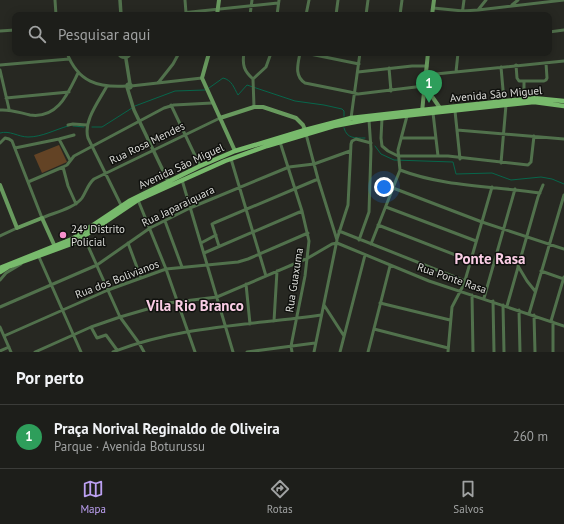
<!DOCTYPE html>
<html lang="pt">
<head>
<meta charset="utf-8">
<style>
	:root { --surface:#1d1e1a; --page:#252723; --text:#f1f3f6; --muted:#a0a2a2; --line:#3b3c39; --accent:#bca0f2 }
	body { margin:0; font-family:"PT Sans",sans-serif; background:var(--page); color:var(--text) }
	.you { position:absolute; left:384px; top:187px; width:14px; height:14px; margin:-10px; border:3px solid #fff; border-radius:50%; background:#1a73e8; box-shadow:0 0 0 6px #1a73e833 }
	.badge { display:grid; place-items:center; width:26px; height:26px; border-radius:50%; background:var(--accent); color:#fff; font-size:13px; font-weight:700 }
	.pin { position:absolute; translate:-50% -33px; filter:drop-shadow(0 1px 2px #0008) }
	.pin::after { content:''; position:absolute; top:21px; width:14px; height:12px; background:inherit; clip-path:polygon(0 0,100% 0,50% 100%) }
	.list { margin:0; padding:0; list-style:none }
	h2 { display:flex; justify-content:space-between; align-items:center; height:52px; margin:0; padding:0 16px; font-size:17px }
	h2 small { font-size:13px; font-weight:400; color:var(--muted) }
	.list li { display:grid; grid-template-columns:26px 1fr auto; gap:12px; align-items:center; box-sizing:border-box; height:64px; padding:0 16px; border-top:1px solid var(--line) }
	.list b { display:block; font-size:15px; white-space:nowrap }
	.list p { margin:0; font-size:13px; white-space:nowrap; color:var(--muted) }
	.list em { font-size:13px; font-style:normal; color:var(--muted) }
	.icon { flex:none; width:22px; height:22px; fill:none; stroke:currentColor; stroke-width:2; stroke-linecap:round; stroke-linejoin:round }
	.map { position:relative; flex:none; width:564px; height:352px; overflow:hidden }
	.search { position:absolute; background:var(--surface); box-shadow:0 2px 10px #0003; left:12px; right:12px; top:12px; height:44px; display:flex; align-items:center; gap:10px; box-sizing:border-box; padding:0 14px; border-radius:8px; color:var(--muted); font-size:15px }
	.sheet { height:116px; background:var(--surface) }
	nav { display:flex; justify-content:space-around; align-items:center; box-sizing:border-box; height:56px; border-top:1px solid var(--line); background:var(--surface); font-size:11px; color:var(--muted) }
	nav a { display:grid; justify-items:center; gap:2px }
	nav .on { color:var(--accent) }
	.map>svg:first-child { display:block }
	.green { fill:#634325 }
	.lines { fill:none; stroke-linecap:round; stroke-linejoin:round }
	.stream { stroke:#07664b; stroke-width:1 }
	.minor { stroke:#51714c; stroke-width:3 }
	.tertiary { stroke:#51714c; stroke-width:3.5 }
	.secondary { stroke:#689a5e; stroke-width:4 }
	.primary { stroke:#78ba6c; stroke-width:4.5 }
	.poi-dot { fill:#f790cd; stroke:#10110e; stroke-width:1.5 }
	.labels { text-anchor:middle; dominant-baseline:central; stroke-width:3; stroke-linejoin:round; paint-order:stroke }
	.street-label { font-size:11px; fill:#dddeda; stroke:#10110e }
	.poi-label { font-size:11px; fill:#dddeda; stroke:#10110e; text-anchor:start }
	.district-label { font-size:15px; font-weight:bold; fill:#facde5; stroke:#10110e }
</style>
</head>
<body>
<div class="map">
<svg width="564" height="352" viewBox="0 0 564 352">
	<rect width="100%" height="100%" fill="#272822"/>
	<path class="green" d="M59 145 67 162 42 173 34 155Z"/>
	<g class="lines">
		<path class="stream" d="M209 88 223 78C232 80 234 88 238 95L247 85 295 101 324 105 342 109 344 111V116
			M135 106 175 91 205 90
			M73 126 84 127
			M92 127H102L132 108
			M344 128C347 139 355 138 365 138
			M0 133C10 130 18 137 28 137 42 137 54 130 68 126
			M375 146 381 154 394 160 453 162 456 174 492 173 511 180 541 177 552 179 564 184"/>
		<path class="minor" d="M55 0 56 15
			M185 0 186 13
			M512 5 518 0
			M433 8 463 11 478 10 564 0
			M478 10 486 0
			M162 15 278 3
			M250 15 252 0
			M277 15 279 0
			M306 15 309 0
			M336 15 338 0
			M366 15 368 0
			M400 15 402 0
			M462 15 464 0
			M0 31 15 30
			M549 32 564 30
			M67 53C78 82 98 88 127 86
			M118 53C121 59 128 59 131 53
			M244 53C242 65 244 71 253 79L254 107
			M300 53C298 64 294 76 305 83L350 92 358 94 424 86
			M305 53 359 64
			M0 65 69 59
			M516 65 517 78 519 81H544L546 80 547 78 546 63
			M501 67 504 101
			M389 68 391 91
			M0 70 9 109
			M358 72 412 66H427
			M456 72 458 53
			M426 75 564 61
			M253 79 266 67 271 53
			M524 82V99
			M158 83 173 64 179 53
			M107 86C99 101 83 121 88 138L121 205
			M131 86 202 78
			M6 98 69 92
			M171 105 200 166
			M0 110C11 109 20 113 30 115 58 119 68 93 78 73
			M455 111 460 159
			M433 113 438 156
			M351 118 360 53
			M382 118 381 138 382 146 388 151 398 156H448L528 165 531 162 534 136
			M68 125 73 124 87 125
			M457 130 564 139
			M306 134 318 179 337 240 314 352
			M402 138H436
			M59 139 70 160
			M280 142 302 211 309 241 305 276 291 346 292 352
			M0 143 5 138 9 139 12 141 42 218C53 213 75 208 82 198 86 192 88 184 94 179L220 118
			M15 148 59 139 74 135
			M231 159 266 276
			M501 163 506 105
			M63 167 68 186 76 204
			M400 170C444 187 494 186 540 193
			M182 180 233 352
			M28 182 63 167 67 165 74 156 164 108 174 105 212 103
			M393 188 482 222 564 249
			M138 200 166 269 195 352
			M386 207 476 241
			M165 221 182 267
			M378 225 471 261
			M339 231 465 281
			M0 236 17 228
			M84 237 120 317 139 343 144 352
			M337 239 348 205 351 144 352 141 356 139 371 143
			M359 240 369 212 371 149 369 120
			M128 243 141 278
			M201 243 216 235
			M371 244 400 170 398 150 407 116
			M219 246 212 224 214 223 318 179
			M204 253 302 211
			M39 257 81 352
			M518 266 527 281 535 291
			M541 271 564 279
			M0 280 6 273 21 264
			M246 284 250 324
			M472 295 473 352
			M484 298 515 189
			M493 301 494 352
			M380 303 450 320
			M324 305 344 336
			M503 305 504 352
			M507 306 538 197 543 185
			M0 307 97 265 150 228 190 208 289 167 314 164 350 151
			M519 310 520 352
			M529 314 564 195
			M534 315 535 352
			M274 321 277 271
			M551 321 564 277
			M553 322V352
			M0 327 11 352
			M91 327 97 338 106 335 117 350
			M374 329 448 348
			M4 336 108 290 166 269 238 262 248 259 308 233
			M0 351 9 347
			M35 352 91 327 120 317 168 303 217 297 308 258 332 244 337 243 429 281 564 326
			M113 352C179 326 252 325 321 315
			M247 352 315 343
			M340 352 365 255
			M368 352 390 266
			M448 352 452 307 464 284 492 187"/>
		<path class="tertiary" d="M120 0 121 15
			M125 53 130 84
			M127 86a2 2 0 1 1 4 0a2 2 0 1 1-4 0Z
			M127 87 134 110 168 181"/>
		<path class="secondary" d="M217 15 219 0
			M432 15 434 0
			M209 53 202 78 235 151
			M426 82 431 95 440 108
			M422 112 428 53
			M220 118 254 107H263L296 118 303 125 306 132
			M0 185 17 228 42 218 56 249"/>
		<path class="primary" d="M0 268 72 239 129 201 200 166 235 151 305 130 351 118 422 110 533 98 564 101
			M0 272 8 267 74 243 138 200 225 161 267 146 334 126 366 120 534 102 564 106"/>
	</g>
	<circle class="poi-dot" cx="63" cy="235" r="4"/>
	<g class="labels">
		<g class="street-label">
			<text transform="translate(496 94) rotate(-5)">Avenida São Miguel</text>
			<text transform="translate(147 143) rotate(-26)">Rua Rosa Mendes</text>
			<text transform="translate(181 166) rotate(-25)">Avenida São Miguel</text>
			<text transform="translate(178 206) rotate(-26)">Rua Japaraiquara</text>
			<text transform="translate(452 278) rotate(19)">Rua Ponte Rasa</text>
			<text transform="translate(117 279) rotate(-21)">Rua dos Bolivianos</text>
			<text transform="translate(294 280) rotate(-81)">Rua Guaxuma</text>
		</g>
		<g class="poi-label">
			<text x="71" y="229">24º Distrito<tspan x="71" dy="13">Policial</tspan></text>
		</g>
		<g class="district-label">
			<text x="490" y="258">Ponte Rasa</text>
			<text x="195" y="305">Vila Rio Branco</text>
		</g>
	</g>
</svg>
<div class="you"></div>
<div class="pin badge" style="left:429px;top:103px;background:#2e9e5b">1</div>
<div class="search"><svg class="icon" aria-label="search" viewBox="0 0 24 24"><circle cx="10" cy="10" r="6"/><path d="M15 15l6 6"/></svg>Pesquisar aqui</div>
</div>
<section class="sheet">
<h2>Por perto<small></small></h2>
<ul class="list">
<li><span class="badge" style="background:#2e9e5b">1</span><div><b>Praça Norival Reginaldo de Oliveira</b><p>Parque · Avenida Boturussu</p></div><em>260 m</em></li>
</ul>
</section>
<nav>
<a class="on"><svg class="icon" aria-label="map" viewBox="0 0 24 24"><path d="M3 6l6-2 6 2 6-2v14l-6 2-6-2-6 2zM9 4v14M15 6v14"/></svg>Mapa</a>
<a><svg class="icon" aria-label="directions" viewBox="0 0 24 24"><path d="M12 3l9 9-9 9-9-9zM9 14v-3h6M13 9l2 2-2 2"/></svg>Rotas</a>
<a><svg class="icon" aria-label="saved" viewBox="0 0 24 24"><path d="M7 4h10v16l-5-4-5 4z"/></svg>Salvos</a>
</nav>
</body>
</html>
